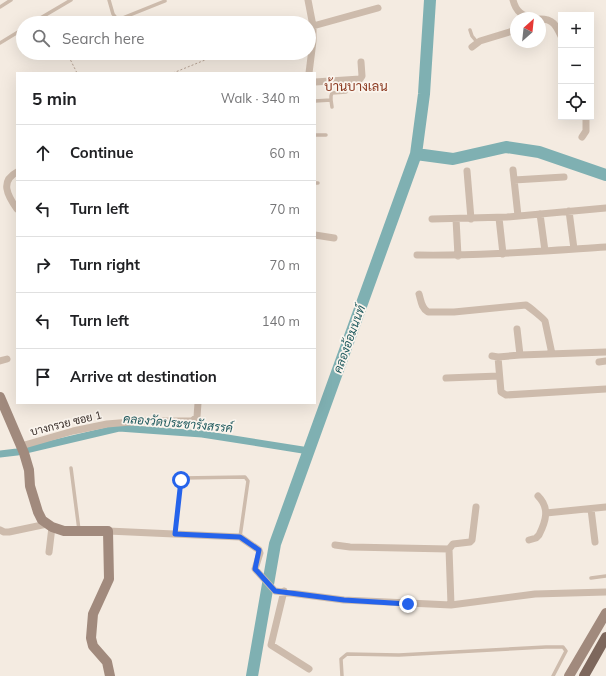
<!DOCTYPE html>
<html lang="en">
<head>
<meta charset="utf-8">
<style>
	:root { --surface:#fff; --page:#f6f6f6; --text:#202124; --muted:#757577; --line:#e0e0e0 }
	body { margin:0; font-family:Mulish,Sarabun,sans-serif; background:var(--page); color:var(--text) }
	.controls { position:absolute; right:12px; top:12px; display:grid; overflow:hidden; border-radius:0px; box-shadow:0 4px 16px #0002 }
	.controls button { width:36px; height:36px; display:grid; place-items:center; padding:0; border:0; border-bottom:1px solid var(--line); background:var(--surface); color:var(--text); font:20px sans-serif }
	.compass { position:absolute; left:510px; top:12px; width:36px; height:36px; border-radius:50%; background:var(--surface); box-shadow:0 4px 16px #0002; rotate:27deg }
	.stop { position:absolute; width:12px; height:12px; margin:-9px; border:3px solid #2563eb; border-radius:50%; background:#fff }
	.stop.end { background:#2563eb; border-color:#fff; box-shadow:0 1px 4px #0008 }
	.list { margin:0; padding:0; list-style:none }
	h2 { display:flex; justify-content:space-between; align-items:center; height:52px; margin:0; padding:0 16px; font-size:17px }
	h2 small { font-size:13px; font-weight:400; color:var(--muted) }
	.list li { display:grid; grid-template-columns:26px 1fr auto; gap:12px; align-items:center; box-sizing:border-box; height:56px; padding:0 16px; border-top:1px solid var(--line) }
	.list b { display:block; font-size:15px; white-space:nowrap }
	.list em { font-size:13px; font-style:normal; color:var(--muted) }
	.icon { flex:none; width:22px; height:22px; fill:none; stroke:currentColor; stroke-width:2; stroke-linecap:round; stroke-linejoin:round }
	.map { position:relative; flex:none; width:606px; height:676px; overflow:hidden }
	.search { position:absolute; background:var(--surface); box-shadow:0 4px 16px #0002; left:16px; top:16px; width:300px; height:44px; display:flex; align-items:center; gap:10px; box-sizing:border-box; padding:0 14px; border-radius:22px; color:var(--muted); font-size:15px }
	.panel { position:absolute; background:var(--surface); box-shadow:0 4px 16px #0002; left:16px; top:72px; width:300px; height:332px; border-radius:0px }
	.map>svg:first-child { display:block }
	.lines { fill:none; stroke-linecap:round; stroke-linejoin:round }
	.canal { stroke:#7fb0b2; stroke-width:7 }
	.river { stroke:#7fb0b2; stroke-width:12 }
	.path { stroke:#b9a596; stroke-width:1; stroke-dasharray:2 2; stroke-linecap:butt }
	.lane { stroke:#cdbbac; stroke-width:3.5 }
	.street { stroke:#cdbbac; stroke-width:7 }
	.secondary { stroke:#a18a7d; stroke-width:10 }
	.primary { stroke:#7d675c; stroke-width:10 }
	.route { stroke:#2563eb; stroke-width:5 }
	.labels { text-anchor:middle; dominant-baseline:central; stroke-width:3.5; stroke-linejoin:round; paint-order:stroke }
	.street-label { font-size:11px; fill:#3b302b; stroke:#fbf5ee }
	.water-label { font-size:12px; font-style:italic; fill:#1f5a5e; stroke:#fbf5ee }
	.quarter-label { font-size:13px; fill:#8c3b22; stroke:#fbf5ee }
</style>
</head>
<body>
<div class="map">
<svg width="606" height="676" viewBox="0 0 606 676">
	<rect width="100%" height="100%" fill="#f4ebe1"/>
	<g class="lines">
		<path class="canal" d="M0 454 17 452 119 428 202 434 309 451"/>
		<path class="river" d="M416 154 453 159 506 147 539 152 606 175
			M252 676 275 544 416 154 424 94 430 0"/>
		<path class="path" d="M49 18 51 23
			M67 53 77 73
			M173 73 205 60"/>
		<path class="lane" d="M109 0 113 14 117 19H120L165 1
			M0 7 11 0
			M32 23 71 0
			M470 30 472 36 477 42
			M0 43 23 29
			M331 100V96L332 93 346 92
			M315 101 331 100 332 107
			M315 135H326
			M315 183H318
			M71 468 79 530
			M175 534 181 480 182 478 245 477 248 481 240 537
			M591 578 606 576
			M342 676 341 659 347 654 399 655 546 647H563L566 651 553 676"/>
		<path class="street" d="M308 0 313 26V41L309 73
			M513 0C516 12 522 16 534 18
			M540 19C553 19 556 25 561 36
			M313 26 378 8
			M472 47 480 41 516 30
			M315 82 360 79 362 76 361 62
			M582 137 586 131V117
			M513 170 518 216
			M467 171 471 219
			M17 172C0 181 7 195 17 209
			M514 180 564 177
			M569 211 574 249
			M540 214 545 251
			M499 218 503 254
			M432 219 507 217 606 208
			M456 219 458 256
			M315 235 334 238
			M417 255C480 256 543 251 606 247
			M419 294C421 300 421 308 428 312H454L526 305C528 306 544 319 545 321L552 354
			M517 329 520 355
			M492 356 498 357 520 355 606 352
			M498 357 501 392 506 395 606 389
			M0 361 7 359
			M599 362 606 361
			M446 378 499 376
			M21 446 73 431 107 424 142 421H192L197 417 198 403
			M591 509 595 542
			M546 513 606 507
			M0 530 4 532H9L47 524
			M108 531 240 537 259 550 260 553 255 569 275 591 344 600 451 605 535 594 606 592
			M529 540 536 538 539 535C546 521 550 508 538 496
			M335 545 350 547 449 549
			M49 552 52 527
			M284 591 271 645 309 669
			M451 605 449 549 453 544 470 542 472 540 476 507"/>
		<path class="secondary" d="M0 397 24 453 29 470 30 486 38 512 42 520 52 527 64 531H108L109 579 93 614 91 638 93 646 107 662 110 676
			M569 676 606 613"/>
		<path class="primary" d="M584 676 606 637"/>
	</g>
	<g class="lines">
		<path class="route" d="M181 480 175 534 240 537 259 550 255 569 275 591 344 600 408 604"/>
	</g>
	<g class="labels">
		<g class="street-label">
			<text transform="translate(66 423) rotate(-14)">บางกรวย ซอย 1</text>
		</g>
		<g class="water-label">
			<text transform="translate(349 339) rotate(-70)">คลองอ้อมนนท์</text>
			<text transform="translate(178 423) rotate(5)">คลองวัดประชารังสรรค์</text>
		</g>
		<g class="quarter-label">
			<text x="356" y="86">บ้านบางเลน</text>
		</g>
	</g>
</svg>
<div class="controls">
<button>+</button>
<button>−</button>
<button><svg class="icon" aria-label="locate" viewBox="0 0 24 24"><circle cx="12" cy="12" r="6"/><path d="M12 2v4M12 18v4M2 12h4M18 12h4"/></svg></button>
</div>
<svg class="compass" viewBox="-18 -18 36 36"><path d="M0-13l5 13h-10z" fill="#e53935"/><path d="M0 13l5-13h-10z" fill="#757577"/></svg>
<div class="stop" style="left:181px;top:480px"></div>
<div class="stop end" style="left:408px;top:604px"></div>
<div class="search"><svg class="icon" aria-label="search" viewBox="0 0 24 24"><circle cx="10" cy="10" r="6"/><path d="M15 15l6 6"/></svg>Search here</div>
<section class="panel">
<h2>5 min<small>Walk · 340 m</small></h2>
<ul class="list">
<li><svg class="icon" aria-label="ahead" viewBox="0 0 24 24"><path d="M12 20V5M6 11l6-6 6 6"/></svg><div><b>Continue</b></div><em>60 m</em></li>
<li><svg class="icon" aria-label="left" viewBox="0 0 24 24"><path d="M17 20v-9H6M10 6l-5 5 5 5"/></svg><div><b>Turn left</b></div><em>70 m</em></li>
<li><svg class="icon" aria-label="right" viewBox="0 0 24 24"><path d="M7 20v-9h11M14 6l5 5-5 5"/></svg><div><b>Turn right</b></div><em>70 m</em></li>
<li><svg class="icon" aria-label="left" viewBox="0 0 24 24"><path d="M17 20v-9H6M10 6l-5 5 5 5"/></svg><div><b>Turn left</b></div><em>140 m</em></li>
<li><svg class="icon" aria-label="arrive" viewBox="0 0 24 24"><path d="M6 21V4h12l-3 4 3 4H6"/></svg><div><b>Arrive at destination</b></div></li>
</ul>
</section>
</div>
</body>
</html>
